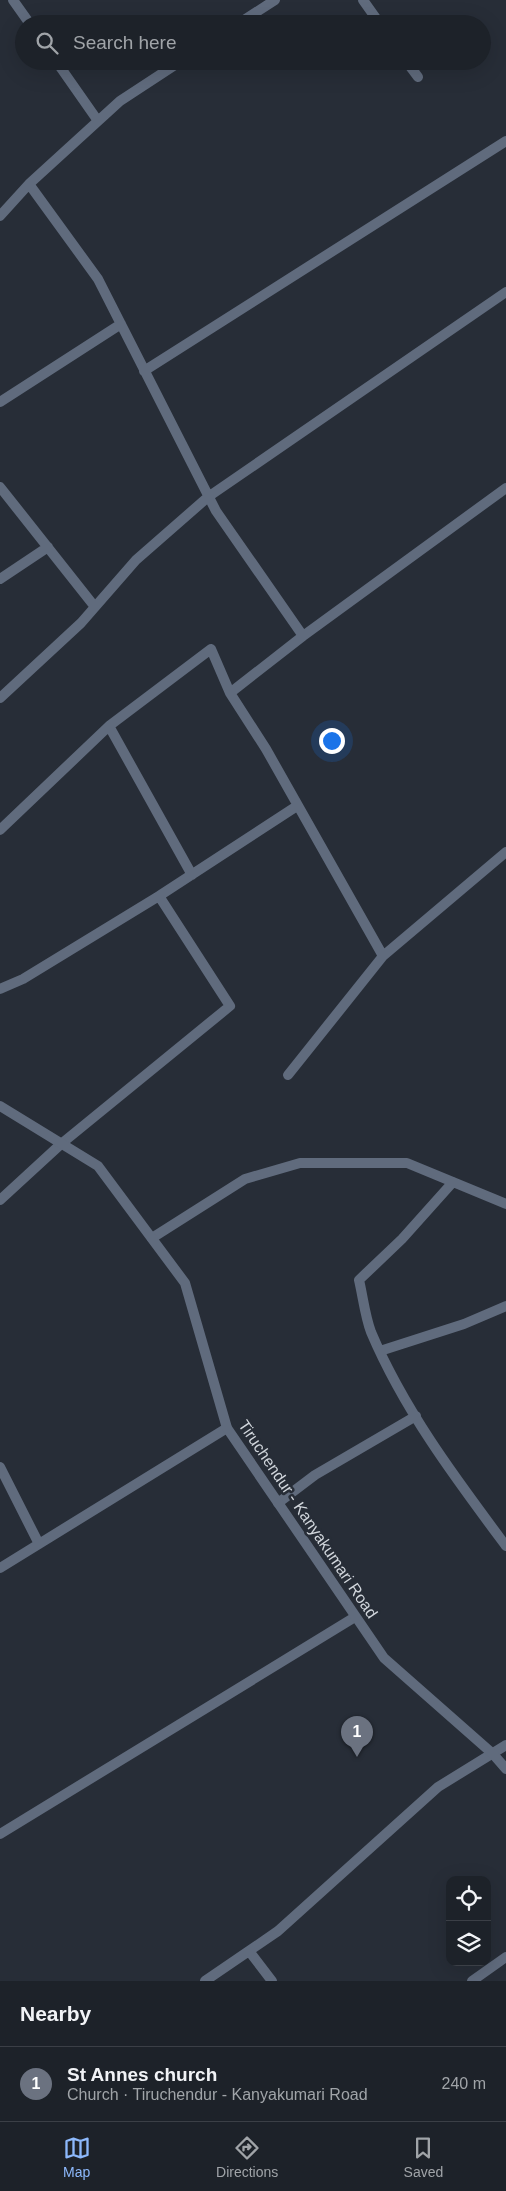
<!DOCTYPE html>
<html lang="en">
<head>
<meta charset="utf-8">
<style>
	:root { --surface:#1d2229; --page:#2a2f35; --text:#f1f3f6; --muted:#a0a4a8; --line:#3b3f46; --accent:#8db9fc }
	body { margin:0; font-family:Arial,sans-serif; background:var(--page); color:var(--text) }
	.controls { position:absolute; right:15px; bottom:15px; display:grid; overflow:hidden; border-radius:10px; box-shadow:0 5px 20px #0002 }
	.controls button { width:45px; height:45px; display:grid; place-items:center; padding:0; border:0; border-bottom:1px solid var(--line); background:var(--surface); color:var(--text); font:25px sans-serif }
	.you { position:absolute; left:331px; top:740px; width:18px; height:18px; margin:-12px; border:4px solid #fff; border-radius:50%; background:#1a73e8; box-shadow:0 0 0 8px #1a73e833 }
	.badge { display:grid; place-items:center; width:32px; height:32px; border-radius:50%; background:var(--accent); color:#fff; font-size:16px; font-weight:700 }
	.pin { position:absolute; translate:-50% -41px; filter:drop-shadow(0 1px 2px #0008) }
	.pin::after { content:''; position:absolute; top:26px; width:18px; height:15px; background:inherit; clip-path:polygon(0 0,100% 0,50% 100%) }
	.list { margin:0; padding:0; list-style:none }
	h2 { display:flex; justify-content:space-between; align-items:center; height:65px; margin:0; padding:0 20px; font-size:21px }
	h2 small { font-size:16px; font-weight:400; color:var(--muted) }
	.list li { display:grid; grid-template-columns:32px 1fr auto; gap:15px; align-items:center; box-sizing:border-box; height:75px; padding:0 20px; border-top:1px solid var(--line) }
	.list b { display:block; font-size:19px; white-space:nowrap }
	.list p { margin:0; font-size:16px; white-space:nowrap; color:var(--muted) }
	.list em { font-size:16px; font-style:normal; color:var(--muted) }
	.icon { flex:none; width:28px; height:28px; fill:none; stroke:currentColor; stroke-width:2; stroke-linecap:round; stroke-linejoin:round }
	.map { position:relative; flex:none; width:506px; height:1981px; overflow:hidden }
	.search { position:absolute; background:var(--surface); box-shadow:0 5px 20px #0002; left:15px; right:15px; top:15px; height:55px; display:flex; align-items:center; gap:12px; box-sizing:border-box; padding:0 18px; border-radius:28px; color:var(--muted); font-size:19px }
	.sheet { height:140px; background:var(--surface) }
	nav { display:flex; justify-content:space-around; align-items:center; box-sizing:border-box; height:70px; border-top:1px solid var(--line); background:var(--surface); font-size:14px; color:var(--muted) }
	nav a { display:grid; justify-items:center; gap:2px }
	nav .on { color:var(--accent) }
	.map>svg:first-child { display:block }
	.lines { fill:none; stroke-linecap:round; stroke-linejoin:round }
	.minor { stroke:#606b7d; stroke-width:10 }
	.tertiary { stroke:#606b7d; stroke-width:10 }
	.labels { text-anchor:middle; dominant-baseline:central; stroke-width:5; stroke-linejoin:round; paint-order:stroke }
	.street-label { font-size:16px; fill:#d1d6dc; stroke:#272d37 }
</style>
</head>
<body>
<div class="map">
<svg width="506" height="1981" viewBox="0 0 506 1981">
	<rect width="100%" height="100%" fill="#272d37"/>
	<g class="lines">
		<path class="minor" d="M13 0 30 24
			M363 0 380 24
			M238 24 275 0
			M56 61 98 121
			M406 61 418 77
			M29 184 98 279 216 511 303 636
			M0 216 29 184 120 101 181 61
			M144 371 506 141
			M0 402 121 324
			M0 487 95 607
			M506 488 303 636 230 693 266 749 383 956 506 852
			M0 579 48 547
			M0 698 81 623 136 560 208 497 506 292
			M109 726 192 875
			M0 830 109 726 211 649 230 693
			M0 989 23 979 159 896 297 806
			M288 1075 383 956
			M453 1182 402 1239 359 1280C363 1297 365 1316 371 1332 404 1410 456 1479 506 1546
			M0 1200 61 1144 230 1006 159 896
			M152 1238 245 1179 300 1163H407L506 1204
			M380 1351 464 1324 506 1306
			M0 1467 39 1544
			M278 1503 315 1475 416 1416
			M0 1568 227 1428
			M0 1834 355 1617
			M249 1951 272 1981
			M205 1981 278 1931 438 1787 506 1745
			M472 1981 506 1957"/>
		<path class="tertiary" d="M0 1106 98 1166 185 1283 227 1428 384 1658 493 1754 506 1769"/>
	</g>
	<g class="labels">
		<g class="street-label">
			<text transform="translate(308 1519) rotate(56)">Tiruchendur - Kanyakumari Road</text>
		</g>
	</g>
</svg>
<div class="controls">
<button><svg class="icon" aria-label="locate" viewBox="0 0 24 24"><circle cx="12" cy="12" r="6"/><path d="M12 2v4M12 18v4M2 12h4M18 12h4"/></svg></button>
<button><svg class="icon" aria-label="layers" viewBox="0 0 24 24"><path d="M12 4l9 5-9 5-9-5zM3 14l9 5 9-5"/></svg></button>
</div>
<div class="you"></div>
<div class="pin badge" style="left:357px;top:1757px;background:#6b7280">1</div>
<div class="search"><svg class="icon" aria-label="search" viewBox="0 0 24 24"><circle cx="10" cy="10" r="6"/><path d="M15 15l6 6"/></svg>Search here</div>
</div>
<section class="sheet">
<h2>Nearby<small></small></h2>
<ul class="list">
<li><span class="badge" style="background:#6b7280">1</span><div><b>St Annes church</b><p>Church · Tiruchendur - Kanyakumari Road</p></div><em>240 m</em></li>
</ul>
</section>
<nav>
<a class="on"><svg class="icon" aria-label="map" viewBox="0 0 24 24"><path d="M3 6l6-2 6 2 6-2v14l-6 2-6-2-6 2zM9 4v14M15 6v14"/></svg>Map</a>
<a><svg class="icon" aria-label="directions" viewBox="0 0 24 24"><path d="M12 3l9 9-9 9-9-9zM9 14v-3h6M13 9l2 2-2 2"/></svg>Directions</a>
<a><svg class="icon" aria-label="saved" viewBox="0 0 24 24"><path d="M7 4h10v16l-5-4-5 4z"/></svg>Saved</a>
</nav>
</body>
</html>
